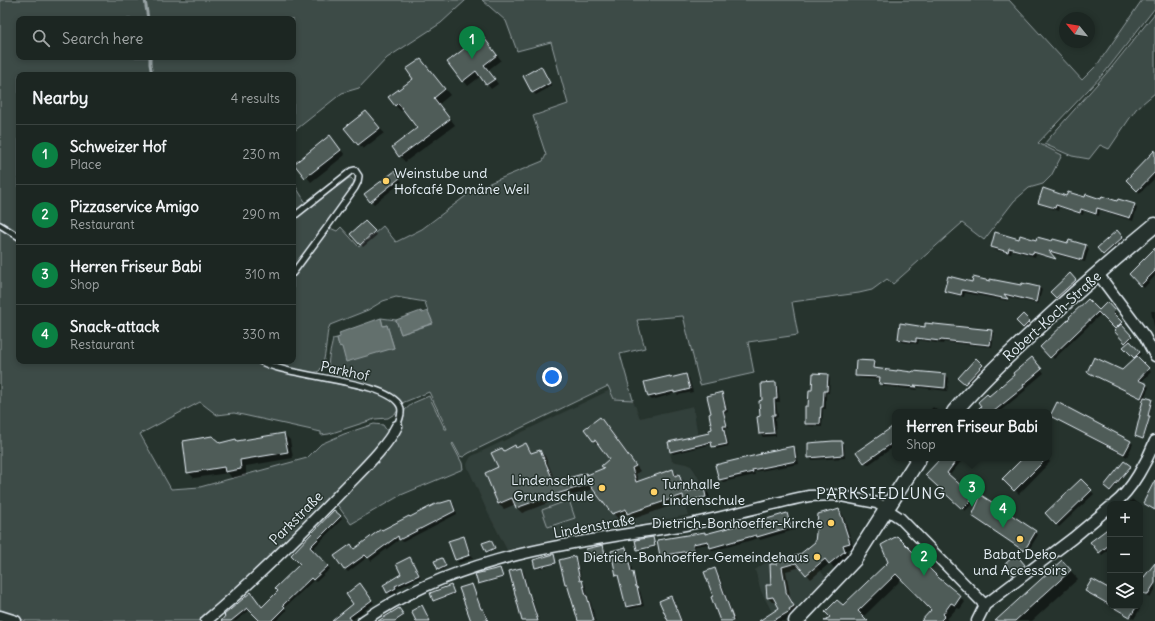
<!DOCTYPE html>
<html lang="en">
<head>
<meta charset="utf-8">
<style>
	:root { --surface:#1c2622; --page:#252e2a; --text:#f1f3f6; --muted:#a0a5a5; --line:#3a4340; --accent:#0b8043 }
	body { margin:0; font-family:Delius,sans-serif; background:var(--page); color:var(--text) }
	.controls { position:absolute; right:12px; bottom:12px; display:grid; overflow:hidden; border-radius:8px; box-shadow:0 2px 6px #0003 }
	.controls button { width:36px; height:36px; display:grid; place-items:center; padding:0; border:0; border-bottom:1px solid var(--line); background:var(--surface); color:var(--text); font:20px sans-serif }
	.compass { position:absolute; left:1059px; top:12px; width:36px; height:36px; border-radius:50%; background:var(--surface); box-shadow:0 2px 6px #0003; rotate:300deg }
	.you { position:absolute; left:552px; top:377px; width:14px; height:14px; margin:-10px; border:3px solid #fff; border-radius:50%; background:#1a73e8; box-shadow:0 0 0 6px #1a73e833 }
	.badge { display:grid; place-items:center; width:26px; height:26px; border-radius:50%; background:var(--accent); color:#fff; font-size:13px; font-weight:700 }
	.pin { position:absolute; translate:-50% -33px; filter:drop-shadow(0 1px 2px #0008) }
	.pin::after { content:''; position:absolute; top:21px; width:14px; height:12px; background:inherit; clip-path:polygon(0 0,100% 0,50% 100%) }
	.popup { position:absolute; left:892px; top:409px; width:160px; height:52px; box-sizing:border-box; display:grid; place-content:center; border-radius:8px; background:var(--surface); filter:drop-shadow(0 1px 3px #0005); font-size:13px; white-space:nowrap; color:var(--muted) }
	.popup b { font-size:15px; color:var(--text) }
	.popup::after { content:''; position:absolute; left:50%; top:100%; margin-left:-8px; border:8px solid transparent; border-top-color:var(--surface) }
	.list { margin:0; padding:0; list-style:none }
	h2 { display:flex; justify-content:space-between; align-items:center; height:52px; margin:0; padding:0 16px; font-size:17px }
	h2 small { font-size:13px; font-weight:400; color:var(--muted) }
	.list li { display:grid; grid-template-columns:26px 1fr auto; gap:12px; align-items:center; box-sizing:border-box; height:60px; padding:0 16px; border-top:1px solid var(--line) }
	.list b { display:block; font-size:15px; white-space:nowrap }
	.list p { margin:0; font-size:13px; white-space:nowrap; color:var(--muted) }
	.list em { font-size:13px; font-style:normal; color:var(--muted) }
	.icon { flex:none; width:22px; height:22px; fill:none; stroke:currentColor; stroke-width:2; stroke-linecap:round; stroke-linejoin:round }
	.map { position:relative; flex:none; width:1155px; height:621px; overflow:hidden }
	.search { position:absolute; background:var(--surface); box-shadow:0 2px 6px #0003; left:16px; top:16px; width:280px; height:44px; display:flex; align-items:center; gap:10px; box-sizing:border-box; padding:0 14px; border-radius:8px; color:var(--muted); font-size:15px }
	.panel { position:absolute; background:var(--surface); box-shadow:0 2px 6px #0003; left:16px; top:72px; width:280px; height:292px; border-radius:8px }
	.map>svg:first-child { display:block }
	.built { fill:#333f3a }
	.green { fill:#3e4b47; stroke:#939ea0; fill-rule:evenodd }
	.water { fill:#636f6d; stroke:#98a3a5 }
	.shadow { fill:#0007 }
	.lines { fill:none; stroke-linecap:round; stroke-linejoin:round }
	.stream { stroke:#98a3a5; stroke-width:3 }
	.building { fill:#505c59; stroke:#e8f1f8 }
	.lane-casing { stroke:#e8f1f8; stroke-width:8 }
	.street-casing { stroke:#e8f1f8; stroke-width:13 }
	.secondary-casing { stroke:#e8f1f8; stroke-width:17 }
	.lane { stroke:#26332d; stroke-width:5 }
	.street { stroke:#26332d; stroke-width:10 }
	.secondary { stroke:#26332d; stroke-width:14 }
	.poi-dot { fill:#ffd166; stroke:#26332d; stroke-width:1.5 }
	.labels { text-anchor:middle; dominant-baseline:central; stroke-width:3; stroke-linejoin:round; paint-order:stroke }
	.poi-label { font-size:14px; fill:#e8f1f8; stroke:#26332d; text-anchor:end }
	.street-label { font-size:14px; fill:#e8f1f8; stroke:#26332d }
	.quarter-label { font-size:16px; letter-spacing:1px; fill:#e8f1f8; stroke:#26332d }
</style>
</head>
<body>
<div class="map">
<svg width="1155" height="621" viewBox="0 0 1155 621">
	<rect width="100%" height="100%" fill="#26332d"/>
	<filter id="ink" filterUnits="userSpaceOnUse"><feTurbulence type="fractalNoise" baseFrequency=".025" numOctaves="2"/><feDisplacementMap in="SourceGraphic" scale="8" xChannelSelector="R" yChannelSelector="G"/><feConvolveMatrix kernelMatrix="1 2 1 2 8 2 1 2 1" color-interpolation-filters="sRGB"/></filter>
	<g filter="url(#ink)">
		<path class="built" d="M610 390 614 399 633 400 640 418 693 406 698 436 668 443 672 461 686 464 691 466 694 470 704 488 706 497 684 501 688 515 622 528 620 525 507 550 486 509 468 468 467 464 470 458 472 456Z
			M772 558 777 560V564L782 567 796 563 806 575 817 566 826 578 786 617 782 616 780 617 778 614 772 612 761 591 755 570Z"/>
		<path class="green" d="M0 0H466L441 23 387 58 359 88 342 93 293 132V75H19V234L0 222ZM19 19H293V57H19Z
			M482 0H1009L1082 80 1097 65 1142 0H1155V8L1105 72 1038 143 1062 155 1051 176 1043 184 1029 188 1014 201 984 240 962 223 893 284 887 279 872 290 859 293 792 302 798 335 748 342 754 373 700 385 683 316 637 320 645 348 620 354 633 400 614 399 608 386 469 453 463 457 460 456 453 443 452 444 462 463 463 469 401 495 351 524 336 503 402 425 405 410 413 403 429 396 445 429H447L429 392 402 403 395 396 384 390 333 376C324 367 331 351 333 339L337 338 339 346 394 348 387 325 383 326 381 318 396 320 401 334 432 324 425 302 396 297 383 301 368 310 330 325 328 330C326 340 326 361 320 370 314 378 275 365 266 361H293V277L330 228 337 231 341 227 359 247 383 226 396 242 422 229 475 189 543 161 546 155 533 116 568 104 551 42 517 51 506 21Z
			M1155 13V93L1136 109 1109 149 1100 145 1089 159 1072 156 1044 144 1112 67Z
			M349 178H351L354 181 352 188 328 223 293 269V182L309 208Z
			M0 228 19 240V361H255L264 366 279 371 374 392 390 398 397 407 398 410 396 413 388 418 375 419 329 434 321 435V432L234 413 217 415 200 402 140 434 171 489 200 487 307 458 321 444 344 434 374 424 383 425 387 431 384 442 239 590 201 621H26L0 612Z
			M569 500 575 518 548 527 542 510Z"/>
		<path class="water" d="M421 311 422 313 428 311 433 323 401 334 396 320Z
			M381 318 383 326 387 325 394 348 346 362 342 347 339 346 337 338 340 337 339 333Z"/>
		<path class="shadow" d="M486 41 501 60 488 70 498 84 491 89 481 76 468 86 449 62Z
			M421 60 450 95 439 104 455 125 405 162 393 148 418 128 404 108 401 111 395 105 415 79Z
			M541 67 552 86 536 95 533 92Z
			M366 112 384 133 363 149 346 128Z
			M334 141 345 155 311 182 296 164Z
			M1155 152V178L1140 193 1127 180Z
			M398 175 402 182 374 204 371 201Z
			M1067 197 1134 205 1137 208 1133 221 1100 210 1099 216 1084 211 1083 215 1059 207 1058 211 1042 205 1039 202Z
			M365 222 377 235 363 247 352 235Z
			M1117 232 1124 238 1105 255 1099 248Z
			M1019 240 1069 244 1070 242 1086 246 1089 249 1085 262 1050 253 1057 260 1036 254 1035 257 1012 250 1011 254 995 250 992 247Z
			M1155 249V276L1144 288 1130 274Z
			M1070 275 1077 282 1058 299 1052 292Z
			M991 282 1039 287 1042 290 1038 304 1004 296 1009 301 965 293 964 297 949 293 946 290 973 283Z
			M1107 304 1117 314 1115 316 1124 325 1122 327 1132 338 1129 341 1141 354 1137 357 1151 372 1141 382 1149 387 1144 398 1153 401 1149 417 1150 418 1144 439 1136 436 1144 400 1091 374 1088 371H1122L1135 358 1125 347 1128 344 1115 331 1117 329 1102 313 1054 359 1042 347 1099 312Z
			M1151 311H1155V327L1154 326Z
			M1023 316 1030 323 1025 328 1018 321Z
			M926 328 992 331 994 334 992 347 944 342 943 344 919 340 918 344 902 342 899 339Z
			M976 360 983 367 967 384 960 378Z
			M1035 361 1044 373 1025 389 1026 390 999 412H976L989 397Z
			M873 362 876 365V369L898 372V371L946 375 949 378 947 391 916 387 918 390 883 386 880 383 881 380 859 378 856 375Z
			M686 375 689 378 693 392 678 395 676 393 652 400 649 397 669 377 671 379Z
			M827 375 830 378 829 393H826V409H823L822 427 809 426 806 423 813 391Z
			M775 383 778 386 780 402H776L778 417 775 418 776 436 763 437 760 434 763 401Z
			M722 394 724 396 728 412 725 413 728 428 725 429 729 446 716 449 713 444 673 454 671 451 711 434 713 430 712 414Z
			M933 407 939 412H929Z
			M1051 415 1130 441 1133 444 1127 457 1054 418Z
			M600 418 605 423 640 471 636 474 639 482 673 470 684 481 688 492 704 489 709 494 711 502 690 506 685 501 633 519 629 515 618 519 594 489 553 501 522 513 517 508 516 504 504 509 498 504 499 468 504 451 515 446 517 448 526 444 533 454 540 451 545 456 556 483 588 476 606 469 610 459 600 445 599 446 594 441Z
			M895 426V446L868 465 865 462Z
			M284 434 290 440 293 458 246 466V475L232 478 228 473 194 478 188 472 220 444Z
			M841 442 844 445 845 458 812 460 809 457Z
			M793 447 796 450 799 464 754 472 755 475 723 482 720 479Z
			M939 458H964L949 476 976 500 965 511 926 475 941 460Z
			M1024 458H1047L1050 462 1019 494 1004 479Z
			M1124 462 1131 467 1111 492 1105 486Z
			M1081 480 1094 494 1059 527 1046 513Z
			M1132 499 1138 504H1128Z
			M451 501 454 504 457 514 403 542 400 539 371 561 368 557 348 572 345 569 354 550 382 531 410 518 439 503 441 504Z
			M839 510 843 515 854 548 847 550 849 555 834 568 830 563 811 579 801 567 786 571 790 595V597L797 611 792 613 794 616 785 621H760L781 608 777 602H772L768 598 772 586 778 565 799 556 816 542 833 512Z
			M334 511 342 519 312 550 330 569 316 582 314 580 284 608 287 610 276 621H261L250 610 236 621H223L253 596 263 608 279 591 302 564 293 555Z
			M787 514 790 517 794 530 760 540 759 538 713 551 710 548 709 544 695 546 696 552 664 558 661 556 704 533 706 535Z
			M973 516 1036 532 1038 535 1027 553Z
			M1110 528V549L1102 555 1100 552Z
			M463 537 466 540 471 553 456 560 450 542Z
			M653 538 656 547 639 550 638 549Z
			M492 542 495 550 488 553 483 544Z
			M603 546 605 555 590 558 588 557Z
			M625 548 628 551 633 574 635 576 638 589 640 591 644 606 630 609 627 606 619 578 617 575Z
			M472 555 473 558 459 563 457 561Z
			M554 557 556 564 537 569 536 567Z
			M410 558 421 577 397 589 398 591 391 595 388 592 402 575Z
			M574 558 577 560 582 582 585 584 588 597 590 600 596 621H580L569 587 566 584Z
			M1019 559 1027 569 1017 578 1006 565Z
			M443 560 446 568 440 571 439 569Z
			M889 562 938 579 965 602 960 609 957 608 947 619 949 621H923L932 610 902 579 863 617 867 621H826L843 607Z
			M1155 564V590L1150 598 1140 591V584Z
			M500 569 503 578 480 584 479 583Z
			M521 569 524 572 529 595 532 597 539 621H525Z
			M715 569 718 572 735 621H721L705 573Z
			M1070 570 1078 579 1032 621H999Z
			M471 585 474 588 482 609 486 613 489 621H474Z
			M451 586 455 594 435 601 434 600Z
			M362 587 374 603 351 621H342L355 604Z
			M1087 591H1110V606L1089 594Z
			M671 597 674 600 682 621H668L660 601Z
			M1110 606H1137L1140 609 1134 619Z
			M422 607 425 610 431 621H417Z
			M399 609 403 617 397 621H380Z"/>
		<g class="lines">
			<path class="stream" d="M145 0 148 19
				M150 57V64L152 75"/>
		</g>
		<path class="building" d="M482 35 497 55 484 65 495 79 486 85 476 71 462 82 447 62Z
			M421 59 445 89 434 98 450 119 399 157 392 147 417 128 398 103 395 106 388 97 413 79 406 69Z
			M541 66 550 83 532 93 523 76Z
			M366 111 380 128 358 145 344 128Z
			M330 135 341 150 305 178 294 164Z
			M1155 150V172L1137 191 1126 180Z
			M395 171 400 178 370 202 364 194Z
			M1043 188 1066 196 1068 192 1085 197 1086 194 1101 199 1102 196 1117 201 1118 199 1135 204 1130 218 1097 208 1096 214 1081 209 1080 213 1056 205 1055 208 1038 203Z
			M365 221 375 231 360 245 350 234Z
			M1117 230 1123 237 1103 255 1097 248Z
			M995 232 1019 239 1020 235 1036 240 1037 237 1052 241 1053 239 1068 243 1069 240 1086 245 1082 260 1049 251 1056 259 1033 252 1032 254 1009 248 1008 252 991 247Z
			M1155 248V271L1140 286 1129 274Z
			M1070 273 1076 280 1056 298 1050 292Z
			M948 276 972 282 973 277 990 281V279L1021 285 1022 283 1039 287 1036 302 1004 294 1008 299 962 290 961 295 944 291Z
			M1088 299 1099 310 1107 302 1115 311 1113 313 1122 322 1115 329 1098 312 1050 358 1040 347 1070 318 1069 317Z
			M1023 314 1030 321 1023 328 1016 321Z
			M900 323 925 327V323L992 330 990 345 941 340 940 341 916 338V342L898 339Z
			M1121 324 1132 336 1125 343 1114 331Z
			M1130 341 1140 352 1134 358 1123 347Z
			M1137 356 1149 368 1138 380 1147 384 1141 398 1087 372 1094 357 1122 370Z
			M1032 357 1042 369 1023 385 1024 387 993 412H975L981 406 978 402 987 394 989 396 1014 375 1013 373Z
			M976 358 983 365 965 384 958 378Z
			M856 360 874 361 873 368 897 371V370L912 372 913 371 946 374 945 388 914 385 917 387 879 384 880 377 855 376Z
			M813 373 828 374 827 391H824L823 407H821L820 424H805V406H808L809 390H812Z
			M686 374 690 389 674 393V391L648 397 644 382 670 376V378Z
			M776 382 777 399H774L775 415H772L774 433 759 434 757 417 760 416 759 401 762 400 761 383Z
			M722 392 726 410H723L727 426H723L727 444 712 447 711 442 670 452 668 442 709 433V430L712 429 709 414 711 413 707 396Z
			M1144 397 1152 399 1148 416H1150L1143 439 1135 436 1140 415H1139Z
			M1057 402 1131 441 1124 454 1050 416Z
			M600 417 636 466 632 468 636 482 673 469 675 476 679 474 685 492 704 488 706 497 684 501 683 495 627 514 626 509 612 514 589 484 547 497 516 508 512 498 498 504 485 473 498 467 491 453 502 448 504 451 515 445 516 448 526 443 531 453 540 450 554 482 586 473 587 475 604 468 601 466 609 459 595 440 593 441 584 429Z
			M895 425V441L864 463 856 452Z
			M284 433 288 452 240 460 241 469 225 472 224 467 187 473 183 441 212 436 220 443 236 439 237 441Z
			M833 441H842L843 455 808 458V443Z
			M794 446 796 461 752 470 753 472 719 480 715 465 761 454 760 453Z
			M941 458H958L947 473 974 497 962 509 925 475Z
			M1023 458H1047L1014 491 1002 479Z
			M1124 461 1131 466 1110 491 1104 486Z
			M1081 479 1092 490 1056 525 1045 513Z
			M1155 480V510L1143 503Z
			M981 495 1036 531 1024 551 972 516Z
			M451 500 455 511 399 540 398 536 368 558 365 555 344 570 334 556 351 544 354 549 381 529 382 530 409 516 410 517 437 503H441Z
			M839 509 850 543 843 545 845 551 829 564 825 559 806 575 796 563 782 567 786 590V592L794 606 789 609 790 611 773 621H759L779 608 773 597 767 598 766 585H771L770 564H777V560L799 555 815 542 818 514 832 510 833 511Z
			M334 510 341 516 310 547 328 566 313 580 311 578 283 605 285 607 271 621H260L247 608 231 621H221L225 616 224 615 251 592 262 607 278 591 275 588 300 564 291 555Z
			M787 513 791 527 757 537 756 535 710 548 708 541 693 544 694 550 660 556 657 540 705 532V534L739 525V526L753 523Z
			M1110 527V544L1099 553 1090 542Z
			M464 536 470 555 455 560 448 541Z
			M897 536 939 578 961 596 955 605 951 603 943 614 945 616 940 621H921L931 610 896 574 858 611 868 621H824L830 617 825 612 837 600 843 605 888 562 881 545Z
			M653 537 655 546 637 550 635 540Z
			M491 540 495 548 486 552 482 543Z
			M603 545 605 554 587 558 586 549Z
			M626 547 631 572H633L636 587H637L641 604 626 607 618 575 616 576 611 551Z
			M554 554 556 563 535 568 533 560Z
			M1016 554 1025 565 1013 575 1004 565Z
			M575 556 580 581 582 580 586 596H587L594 621H578L567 584H565L559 560Z
			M410 557 419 575 395 586 396 588 387 593 383 585 401 574 396 564Z
			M442 558 446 566 438 570 434 561Z
			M1062 560 1071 570 1058 582 1015 621H995Z
			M1155 563V583L1148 594H1145L1140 591V582Z
			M500 568 503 577 478 584 475 574Z
			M521 568 528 593H529L538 621H522L509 571Z
			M715 568 733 618H732L733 621H720L711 597 713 596 704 572Z
			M1092 579 1110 589V605L1085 591Z
			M360 583 372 600 349 617 352 621H332L353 604 346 594Z
			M472 584 481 609H483L488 621H471L459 588Z
			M451 585 454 593 433 601 430 593Z
			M671 596 676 608 681 621H668L659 601Z
			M422 605 430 621H416L411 611Z
			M1111 606H1137L1130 617Z
			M399 608 404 615 395 621H378Z"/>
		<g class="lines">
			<g class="lane-casing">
				<path id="lane" d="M293 217 351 171 355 170 359 176 358 182 355 188 327 227 293 273
					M0 225 19 237
					M260 361C289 378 388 380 400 406 403 413 399 420 397 426"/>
			</g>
			<g class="street-casing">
				<path id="street" d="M1098 274 1145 337 1155 356
					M1114 504C1132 490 1147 461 1155 441
					M0 616 16 621
					M206 621C255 580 300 535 344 489 360 472 387 447 397 426
					M363 621C462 553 571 544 685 525 727 517 767 504 809 496L836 495 877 503 900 518 985 605
					M977 621 985 605 1073 538 1110 507"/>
			</g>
			<g class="secondary-casing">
				<path id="secondary" d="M954 412C976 386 1000 363 1025 340 1067 300 1110 262 1155 225
					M796 621 854 560 919 458"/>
			</g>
			<use href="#lane" class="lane"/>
			<use href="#street" class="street"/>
			<use href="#secondary" class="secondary"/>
		</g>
	</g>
	<g class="poi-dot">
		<circle cx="386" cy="181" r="4"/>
		<circle cx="602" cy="488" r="4"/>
		<circle cx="654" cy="492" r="4"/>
		<circle cx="831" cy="523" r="4"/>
		<circle cx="1020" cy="539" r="4"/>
		<circle cx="817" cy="557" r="4"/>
	</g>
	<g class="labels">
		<g class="poi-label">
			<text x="394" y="173" text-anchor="start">Weinstube und<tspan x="394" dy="16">Hofcafé Domäne Weil</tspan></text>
			<text x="594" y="480">Lindenschule<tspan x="594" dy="16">Grundschule</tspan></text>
			<text x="662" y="484" text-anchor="start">Turnhalle<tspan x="662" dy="16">Lindenschule</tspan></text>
			<text x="823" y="523">Dietrich-Bonhoeffer-Kirche</text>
			<text x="1020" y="554" text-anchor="middle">Babat Deko<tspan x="1020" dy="16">und Accessoirs</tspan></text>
			<text x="809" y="557">Dietrich-Bonhoeffer-Gemeindehaus</text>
		</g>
		<g class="street-label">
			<text transform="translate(1052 316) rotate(-42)">Robert-Koch-Straße</text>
			<text transform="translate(345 371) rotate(12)">Parkhof</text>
			<text transform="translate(296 518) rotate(-45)">Parkstraße</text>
			<text transform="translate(594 526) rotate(-10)">Lindenstraße</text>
		</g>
		<g class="quarter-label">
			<text x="881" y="493">PARKSIEDLUNG</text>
		</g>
	</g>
</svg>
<div class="controls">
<button>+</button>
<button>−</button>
<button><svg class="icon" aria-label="layers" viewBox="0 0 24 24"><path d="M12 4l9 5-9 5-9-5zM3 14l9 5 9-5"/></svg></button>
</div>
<svg class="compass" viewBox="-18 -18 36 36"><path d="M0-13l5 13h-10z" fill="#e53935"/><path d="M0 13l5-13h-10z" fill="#a0a5a5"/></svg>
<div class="you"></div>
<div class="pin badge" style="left:472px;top:59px">1</div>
<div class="pin badge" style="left:924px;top:576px">2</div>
<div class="pin badge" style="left:972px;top:507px">3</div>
<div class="popup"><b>Herren Friseur Babi</b>Shop</div>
<div class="pin badge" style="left:1003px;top:528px">4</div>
<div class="search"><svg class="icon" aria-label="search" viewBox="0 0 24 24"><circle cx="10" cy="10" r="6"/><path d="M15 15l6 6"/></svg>Search here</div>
<section class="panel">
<h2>Nearby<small>4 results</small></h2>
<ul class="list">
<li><span class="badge">1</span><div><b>Schweizer Hof</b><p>Place</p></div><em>230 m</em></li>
<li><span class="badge">2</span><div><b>Pizzaservice Amigo</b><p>Restaurant</p></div><em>290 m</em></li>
<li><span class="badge">3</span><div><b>Herren Friseur Babi</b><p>Shop</p></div><em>310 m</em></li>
<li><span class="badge">4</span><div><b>Snack-attack</b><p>Restaurant</p></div><em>330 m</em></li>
</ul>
</section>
</div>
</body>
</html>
